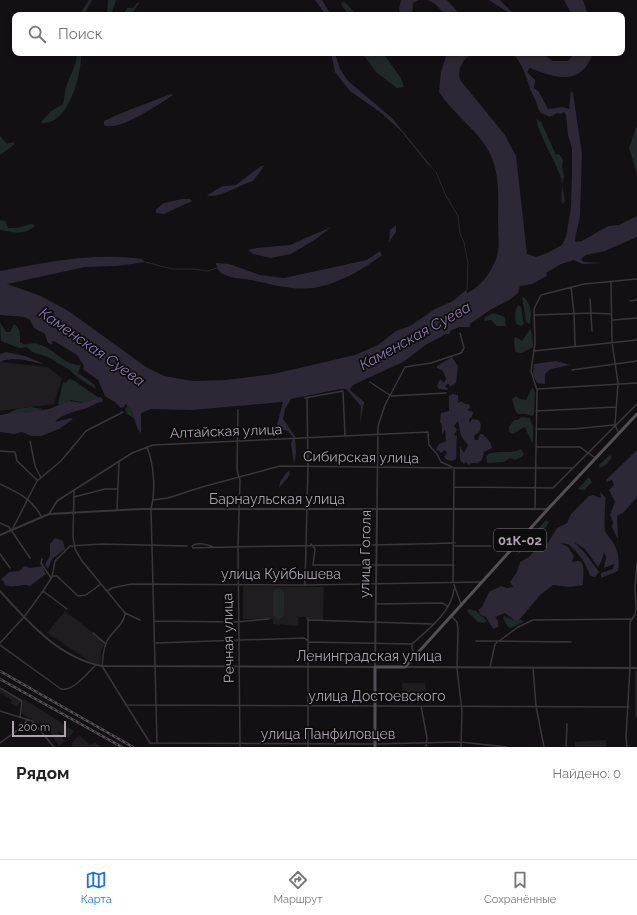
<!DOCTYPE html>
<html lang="ru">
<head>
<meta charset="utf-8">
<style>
	:root { --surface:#fff; --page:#f6f6f6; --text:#222; --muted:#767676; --line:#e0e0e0; --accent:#1a73e8 }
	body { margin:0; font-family:Raleway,sans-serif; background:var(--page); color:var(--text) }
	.scale { position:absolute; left:12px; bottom:10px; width:54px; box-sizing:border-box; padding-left:4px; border:2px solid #aea2b2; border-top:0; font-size:11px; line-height:14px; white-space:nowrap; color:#aea2b2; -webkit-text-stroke:3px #0d0c0d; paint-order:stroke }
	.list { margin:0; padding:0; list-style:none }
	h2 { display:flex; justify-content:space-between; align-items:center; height:52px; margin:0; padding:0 16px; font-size:17px }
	h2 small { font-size:13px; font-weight:400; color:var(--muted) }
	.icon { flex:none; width:22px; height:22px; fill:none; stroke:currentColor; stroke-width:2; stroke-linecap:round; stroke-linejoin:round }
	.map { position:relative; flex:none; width:637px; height:747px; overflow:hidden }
	.search { position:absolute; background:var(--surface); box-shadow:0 2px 6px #0003; left:12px; right:12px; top:12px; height:44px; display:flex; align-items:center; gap:10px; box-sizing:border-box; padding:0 14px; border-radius:8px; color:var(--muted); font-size:15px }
	.sheet { height:112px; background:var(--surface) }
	nav { display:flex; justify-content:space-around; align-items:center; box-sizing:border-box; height:56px; border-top:1px solid var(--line); background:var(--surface); font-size:11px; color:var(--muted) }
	nav a { display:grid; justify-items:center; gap:2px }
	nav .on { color:var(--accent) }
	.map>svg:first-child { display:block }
	.built { fill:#1f1d1f }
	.green { fill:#212829 }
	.water { fill:#2e2735 }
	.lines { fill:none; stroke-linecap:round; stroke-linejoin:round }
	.stream { stroke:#2e2735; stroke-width:1 }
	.minor { stroke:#3b363c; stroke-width:1.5 }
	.tertiary { stroke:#3b363c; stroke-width:2 }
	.primary { stroke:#544e56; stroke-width:3 }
	.rail-casing { stroke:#565058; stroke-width:2.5 }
	.rail { stroke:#0d0c0d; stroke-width:1; stroke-dasharray:3; stroke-linecap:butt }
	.labels { text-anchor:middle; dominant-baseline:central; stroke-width:3.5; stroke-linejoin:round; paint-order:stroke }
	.shield { fill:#0d0c0d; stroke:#7e7580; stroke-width:1 }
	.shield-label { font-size:13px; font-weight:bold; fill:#aea2b2 }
	.street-label { font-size:14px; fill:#aea2b2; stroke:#0d0c0d }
	.water-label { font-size:15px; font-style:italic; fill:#9379ae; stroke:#0d0c0d }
</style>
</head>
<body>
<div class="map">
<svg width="637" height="747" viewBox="0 0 637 747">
	<rect width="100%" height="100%" fill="#121012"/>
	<path class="built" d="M0 362 48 367 62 379 54 404 0 411Z
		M243 586 324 587 323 620H306V617H298L299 626 273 624V619H243Z
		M65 611 104 641 103 642 105 643 101 651 100 665 89 661 47 633Z
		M635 671H637V717L635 718Z
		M402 683H425L427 693H403Z
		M0 689 21 701 17 707 10 703 12 700 0 693Z
		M24 699 74 731 69 738 57 731 65 741 59 746 49 731 21 713Z
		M79 735 90 745 95 742 100 747H73L71 744Z
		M606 740V747H575V742Z"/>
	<path class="green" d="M89 0H92L84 15H79Z
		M108 0H116L111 15H107Z
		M343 1 348 5 356 15H349L341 4Z
		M140 2 131 15H123L127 8H133L137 3Z
		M77 53H81C82 73 69 124 43 123L41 122 51 111 63 104C65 98 64 93 66 88 69 76 77 66 77 53Z
		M362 53H383L401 78 404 87 397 88 377 73Z
		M536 118 541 122 556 155 559 154 563 160 562 166 564 176 562 185 565 201 562 204C560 194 564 184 560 175 553 156 540 138 536 118Z
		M637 125V174L629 148Z
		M0 136 7 144 13 142 15 144 0 155Z
		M0 220 5 221 8 228H17L31 224 35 225C28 236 11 232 0 230Z
		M522 296C531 303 533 313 529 324L526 322Z
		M518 305 521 307 524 324 521 326 517 324C514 320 515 309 518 305Z
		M494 313 505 317 506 326H497L491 320 484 321 485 317Z
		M0 322 6 332H10L14 324C21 329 20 334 20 342L23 344C27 345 34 342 38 344 54 348 64 366 81 365L78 373 94 384 96 389 81 380 68 369 48 357 32 352 27 347 19 348 1 341Z
		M530 329 532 333 533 347 522 353 515 352 514 339 516 337 522 341Z
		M69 379 73 380 99 398 84 403 71 400 60 405 58 404 63 382 66 383Z
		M532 388H533L535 393 534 414 532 416 526 414H518L515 410 512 399 516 396 520 399 526 400Z
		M128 405 135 419 127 414 125 409Z
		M31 407 43 409 34 413H24L23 411 7 414 17 409Z
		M521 417 530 418 533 426V442L532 443 525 427C519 429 517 433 512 434L509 432V427L514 420H518Z
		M521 449 524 454 522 457 515 460 510 458 504 462 487 463 486 456C493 449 511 455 521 449Z
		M610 455 612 457 607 464 600 468 599 465Z
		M589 477 592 482 584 490 578 489Z
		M546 520 549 522 544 530 534 538 532 536Z
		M530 540V545L515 556Z
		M279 588 284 592V615L278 620 273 615V592L275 589Z
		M469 609 476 611 487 621 484 623 478 622 467 611Z
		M504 616 513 620H521L523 622 511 628 508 627 503 618Z"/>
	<path class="water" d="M315 0H322L331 15H326Z
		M401 0H419L413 3 412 15H400L399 9Z
		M427 0H447L456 10 458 15H446L434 3Z
		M489 0H500L515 15H512Z
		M564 0H583L588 15H572Z
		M331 53H335L340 69 348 81 392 118 436 172 426 162 401 131 380 112 350 91 335 72Z
		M447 53H473C463 59 457 68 460 80L505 135 516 156 527 254 536 257 547 253 562 245 566 237 571 207 572 170V148L568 135 566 115 564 112 561 114 557 113 550 117 541 113C537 108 537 103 535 99 526 83 526 66 512 53H541L553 61H568L575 53H593C581 87 556 78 530 68L527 72 535 80 534 88 539 92 548 109 563 107 569 109 571 91 573 93 582 154 580 216C579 222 575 236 575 242L582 241 608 226 619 225 637 216V237L605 251 586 255 581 259 584 262 603 263 582 264 574 260 561 264 546 273 547 276 532 284 520 286 518 293 509 300 490 310 470 324V327H459L450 331V334H446L427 344 403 362 353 385 350 389 351 391 364 402 360 424 361 406 346 389H340L291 399 285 409 283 419 295 436 296 453 294 464 291 444 293 437 288 431 280 429 277 425 283 402 192 410 151 409 141 413V433C133 425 136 410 125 404L124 407 121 408 115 402 105 396 98 380 83 369 84 366 77 355 54 341H52V345L48 343 45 334 34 328 30 320 25 317 0 315V271C47 262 94 252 142 259L145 262 117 266 85 267 7 284 41 296 70 312 146 367 164 376 193 381 226 380 273 374 355 355 378 345 396 331 410 326 435 309 453 301 466 290 467 293C480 288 493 270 497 256 500 246 498 232 498 222 498 195 501 169 485 145 472 126 452 112 439 92L441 72Z
		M171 94 173 95C161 103 117 133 104 125V121L119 114Z
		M261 166H264L253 181C241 184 217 200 207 195L223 186 236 185Z
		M182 199H190L192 201 164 214 156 213V209L164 203Z
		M396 225V232L389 242 390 230Z
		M331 227 316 239 291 254 271 258 253 254 248 250 256 248 290 245Z
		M380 251 382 255C364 269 341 282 319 287 293 292 270 283 245 279 237 278 226 278 219 271 217 269 217 266 216 263L229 264 260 275 284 278 367 260Z
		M6 352 25 356 44 364C30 362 14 355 0 362V354Z
		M452 357 458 366 456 383 450 387 449 384H447L445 386 448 389 447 390 439 389 437 386 440 379 444 383 446 379 443 371 437 368V366Z
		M556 361 570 365 551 369 545 374V384L537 383 533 375 534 364Z
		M452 394 458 395V403L461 401 465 404H469L470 408 467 410 473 412 472 417 469 419 470 423 472 419 479 420 481 425 480 431 474 436 475 440H478L480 434H482C487 438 491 441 492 448L484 452 482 460 478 463H471L469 465 466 462 464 464 460 460V446L464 453 468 445 461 436 458 421 454 426 457 430 454 435 457 436C456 445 457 451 456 459 452 462 446 461 444 457L447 453 445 450 441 453 436 449 439 444 446 441 445 429 442 435V425L440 422 441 413 449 411V396Z
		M101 397 103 400 102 402C95 403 90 407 84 409 73 412 62 414 55 422L71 418 73 419 59 429 41 436H31L22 432 14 434 0 432V415L23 411 24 413 49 409 69 401 82 403Z
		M637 450V497L624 512 617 516 618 539 612 527 613 522 610 515 615 502 609 490 614 485 612 480 606 482V480Z
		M290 471 289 476 279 488 280 482 287 472Z
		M600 492 606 498C605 500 604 527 605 531 607 535 611 540 614 544 618 551 620 563 618 571L601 578V573L613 569 614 564 604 568 606 557 604 552 602 560 598 567 585 549 574 542 585 553 599 572 595 577 590 576C586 563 579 553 568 544L560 543 568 547 574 556 572 562C574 562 576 561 578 561 587 561 582 580 583 585L570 587 553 585 541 594 519 620H514L505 613 495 617 498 621V627L493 629 486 617 481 615 478 610 482 607 489 592 501 586 507 588 513 587 510 582 517 572 520 562 529 557 539 546 547 544 557 528 567 523 571 514 589 496 593 495 601 498Z
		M55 538 63 541 65 549 52 559 48 569 45 564 50 556V544Z
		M25 566 30 568 42 566 46 574 30 586C22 583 16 588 8 586 3 586 6 582 1 580L9 572 19 571Z"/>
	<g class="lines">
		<path class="stream" d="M436 172 446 196 458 216 460 233 464 243 468 263 467 290
			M145 262 172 269H194L207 271 217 268"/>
		<path class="minor" d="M611 282 612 342 618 383 615 425 619 434
			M571 287 574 313 575 346
			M590 299 592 331
			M630 301 637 300
			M535 315 591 313 612 314
			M613 320 637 318
			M534 351 637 340
			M572 370 637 361
			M370 382 391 396 446 393
			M537 389 637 383
			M305 398 343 391 345 436
			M238 410 237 470 240 481 238 546 240 747
			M536 411 616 407
			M536 429H573L614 425
			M30 441 35 466 41 478
			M147 447C154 465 156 490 151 509L157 743
			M536 447H580L594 457
			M0 451 15 452 17 461 37 480
			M455 468H573
			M0 484C17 492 32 499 41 516
			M454 487 553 488 637 404
			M74 490 73 537 75 549 82 561 125 613 140 620
			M74 497 105 489H118
			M153 500 168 498 202 487 280 466 451 468
			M117 509 119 461
			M377 509 378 426 385 405 405 367 431 363 461 353 464 348 460 333
			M535 509 537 390 531 371 535 343 534 309 541 295 584 284 637 279
			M49 514 57 501 132 453 153 445 428 432 429 445 437 454 441 462 454 468 453 582 461 604
			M0 523 9 527 30 558
			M13 528 37 481 61 461 86 431 123 412
			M311 544 315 549 313 565H454
			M455 546H491
			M213 547C207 544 197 542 192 546L193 548C280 545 367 546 455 543
			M0 554 10 568
			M42 559 41 563 51 578
			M53 576H57L78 596 86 595 101 584
			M305 585 308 466 307 399
			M43 591 67 609
			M107 591 112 588 131 584 305 585 481 582
			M376 604 443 603 448 607
			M125 613C125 623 112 632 107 641 103 649 103 657 102 666L150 743 375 744 461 742 506 747
			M451 616 457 622 458 629 457 669 462 711 461 747
			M308 620 432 624
			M154 621 235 622 269 619
			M93 633 106 644
			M476 641 571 642
			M308 642 412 644V648L415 655
			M0 643 24 617 43 591 52 577 55 561 70 546 102 544 187 546
			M156 643 304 638 307 640
			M412 644C428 630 452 611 454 589
			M0 645 61 689C73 692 87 673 96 665
			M490 667 495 644 518 627 533 620 631 619
			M533 667 536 706 544 747
			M0 688 22 701 20 717
			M125 705 629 707
			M421 706 427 738 426 747
			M0 711 32 721 54 747
			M0 743 22 727 28 719
			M308 747V618
			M566 747 567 724
			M627 747 626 737 630 667V622L635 615 636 609 635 587 637 563"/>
		<path class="tertiary" d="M0 535 49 514 141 509H548
			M0 591C28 622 59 658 102 666L375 667 377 509
			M405 667 637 668"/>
		<path class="primary" d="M375 747V667H405L548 509 637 414"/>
		<g class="rail-casing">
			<path id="rail" d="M0 671 133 747
				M0 679 122 747"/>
		</g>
		<use href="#rail" class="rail"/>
	</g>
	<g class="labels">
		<rect class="shield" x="494" y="529" width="52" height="22" rx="3"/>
		<g class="shield-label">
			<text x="520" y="540">01К-02</text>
		</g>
		<g class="street-label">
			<text transform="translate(226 431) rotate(-2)">Алтайская улица</text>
			<text transform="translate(361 457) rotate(1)">Сибирская улица</text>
			<text x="277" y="499">Барнаульская улица</text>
			<text transform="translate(365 554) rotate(-89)">улица Гоголя</text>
			<text x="281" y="574">улица Куйбышева</text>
			<text transform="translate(228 638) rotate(-91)">Речная улица</text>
			<text x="369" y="656">Ленинградская улица</text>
			<text x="377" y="696">улица Достоевского</text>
			<text x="328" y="734">улица Панфиловцев</text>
		</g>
		<g class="water-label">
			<text transform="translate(415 336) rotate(-29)">Каменская Суева</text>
			<text transform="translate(92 347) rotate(35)">Каменская Суева</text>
		</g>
	</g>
</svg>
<div class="scale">200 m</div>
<div class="search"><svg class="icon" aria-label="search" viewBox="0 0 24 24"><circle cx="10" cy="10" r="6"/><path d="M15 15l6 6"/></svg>Поиск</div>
</div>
<section class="sheet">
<h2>Рядом<small>Найдено: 0</small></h2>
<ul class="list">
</ul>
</section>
<nav>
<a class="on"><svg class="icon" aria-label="map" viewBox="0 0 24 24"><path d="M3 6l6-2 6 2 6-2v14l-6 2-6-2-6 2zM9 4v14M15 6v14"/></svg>Карта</a>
<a><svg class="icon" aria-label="directions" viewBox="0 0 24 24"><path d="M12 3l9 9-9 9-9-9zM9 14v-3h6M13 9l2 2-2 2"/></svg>Маршрут</a>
<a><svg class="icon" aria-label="saved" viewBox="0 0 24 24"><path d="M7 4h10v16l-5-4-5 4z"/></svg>Сохранённые</a>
</nav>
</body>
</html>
